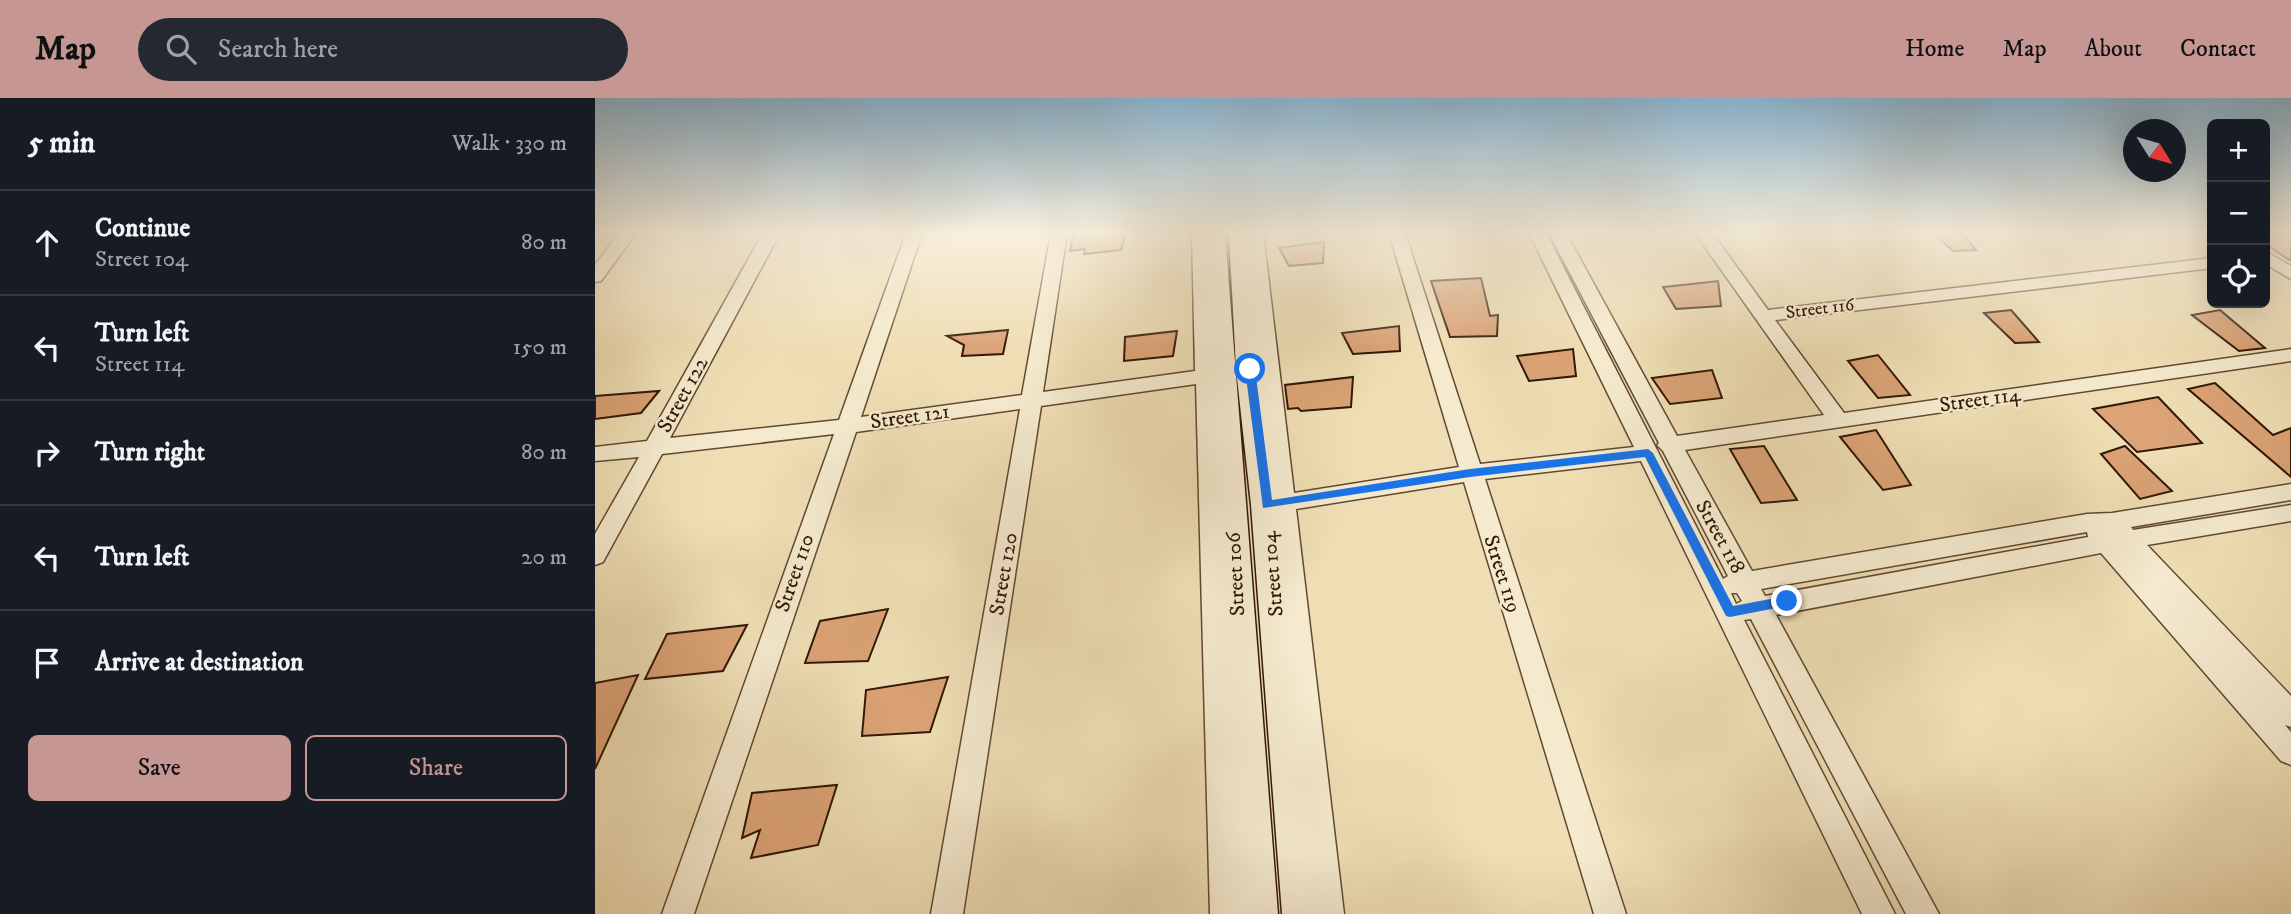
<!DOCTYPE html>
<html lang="en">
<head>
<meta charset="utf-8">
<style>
	:root { --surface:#171b24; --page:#242831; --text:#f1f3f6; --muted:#9ea1a6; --line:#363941; --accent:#c59692 }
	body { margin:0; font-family:"IM FELL DW Pica",serif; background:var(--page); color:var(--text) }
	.controls { position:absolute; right:21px; top:21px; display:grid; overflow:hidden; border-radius:10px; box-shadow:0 7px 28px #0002 }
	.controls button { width:63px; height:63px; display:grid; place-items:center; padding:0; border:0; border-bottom:2px solid var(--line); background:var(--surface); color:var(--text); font:35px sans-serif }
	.compass { position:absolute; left:1528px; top:21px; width:63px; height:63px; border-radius:50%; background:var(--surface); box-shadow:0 7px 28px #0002; rotate:127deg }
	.stop { position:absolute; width:21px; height:21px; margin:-16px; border:5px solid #1a73e8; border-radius:50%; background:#fff }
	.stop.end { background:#1a73e8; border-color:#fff; box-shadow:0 2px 7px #0008 }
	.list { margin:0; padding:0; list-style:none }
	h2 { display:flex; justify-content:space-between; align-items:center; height:91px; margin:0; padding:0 28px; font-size:30px }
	h2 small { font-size:23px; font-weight:400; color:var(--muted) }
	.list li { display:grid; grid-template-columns:46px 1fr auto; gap:21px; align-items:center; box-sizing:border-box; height:105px; padding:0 28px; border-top:2px solid var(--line) }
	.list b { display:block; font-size:26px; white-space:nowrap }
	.list p { margin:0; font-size:23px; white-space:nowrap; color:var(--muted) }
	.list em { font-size:23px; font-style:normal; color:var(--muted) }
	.actions { display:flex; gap:14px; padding:21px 28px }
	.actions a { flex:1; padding:16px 0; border:2px solid var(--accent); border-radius:10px; text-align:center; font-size:24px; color:var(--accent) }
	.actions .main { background:var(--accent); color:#111 }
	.icon { flex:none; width:38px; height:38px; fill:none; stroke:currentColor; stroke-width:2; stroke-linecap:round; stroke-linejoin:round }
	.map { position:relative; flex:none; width:1696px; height:816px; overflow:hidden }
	header { display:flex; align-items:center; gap:42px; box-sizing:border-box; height:98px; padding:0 35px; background:var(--accent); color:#111 }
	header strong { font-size:33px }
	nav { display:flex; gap:38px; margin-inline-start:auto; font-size:24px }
	.search { width:490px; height:63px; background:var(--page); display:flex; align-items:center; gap:18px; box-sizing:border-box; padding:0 24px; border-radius:38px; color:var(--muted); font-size:26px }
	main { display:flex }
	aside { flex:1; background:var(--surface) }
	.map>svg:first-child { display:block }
	.building { fill:#dba376; stroke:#311707; stroke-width:2 }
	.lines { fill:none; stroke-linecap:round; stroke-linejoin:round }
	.street-casing { stroke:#604932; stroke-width:3 }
	.secondary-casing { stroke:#311707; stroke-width:3 }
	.street { fill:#f5eace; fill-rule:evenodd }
	.secondary { fill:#f5eace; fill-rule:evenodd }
	.route { fill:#1a73e8 }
	.labels { text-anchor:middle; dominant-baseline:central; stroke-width:5; stroke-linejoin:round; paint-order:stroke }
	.far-street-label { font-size:18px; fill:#311707; stroke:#f5eace }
	.street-label { font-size:21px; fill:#311707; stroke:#f5eace }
</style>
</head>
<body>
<header>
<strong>Map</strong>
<div class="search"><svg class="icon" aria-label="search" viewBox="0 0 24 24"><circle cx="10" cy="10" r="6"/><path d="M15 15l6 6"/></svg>Search here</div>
<nav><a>Home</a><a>Map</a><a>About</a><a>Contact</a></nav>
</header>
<main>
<aside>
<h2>5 min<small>Walk · 330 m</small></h2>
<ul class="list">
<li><svg class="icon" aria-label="ahead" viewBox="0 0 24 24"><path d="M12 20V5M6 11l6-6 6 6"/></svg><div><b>Continue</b><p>Street 104</p></div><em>80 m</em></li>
<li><svg class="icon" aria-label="left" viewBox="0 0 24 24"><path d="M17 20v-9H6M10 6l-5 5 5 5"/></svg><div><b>Turn left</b><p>Street 114</p></div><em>150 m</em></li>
<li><svg class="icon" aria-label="right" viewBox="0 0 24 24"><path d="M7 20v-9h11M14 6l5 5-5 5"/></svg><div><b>Turn right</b></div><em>80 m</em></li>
<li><svg class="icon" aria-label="left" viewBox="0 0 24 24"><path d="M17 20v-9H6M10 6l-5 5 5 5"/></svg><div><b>Turn left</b></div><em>20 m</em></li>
<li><svg class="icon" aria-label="arrive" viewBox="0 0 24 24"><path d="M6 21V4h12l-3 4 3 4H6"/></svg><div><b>Arrive at destination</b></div></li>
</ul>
<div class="actions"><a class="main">Save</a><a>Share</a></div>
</aside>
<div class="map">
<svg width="1696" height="816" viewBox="0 0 1696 816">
	<rect width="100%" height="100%" fill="#efdeb4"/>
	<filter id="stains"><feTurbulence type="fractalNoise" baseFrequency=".00286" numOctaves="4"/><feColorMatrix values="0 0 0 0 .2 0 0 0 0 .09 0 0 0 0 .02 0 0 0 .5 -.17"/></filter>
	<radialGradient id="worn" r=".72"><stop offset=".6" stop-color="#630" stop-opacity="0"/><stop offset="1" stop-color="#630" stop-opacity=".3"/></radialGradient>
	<path class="building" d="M494 135H531L526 152 489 156 490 151 475 153 478 137Z
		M1338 135H1367L1381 152 1358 153Z
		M1696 137V163L1670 146V138Z
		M729 144 728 165 694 168 684 150Z
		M886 180 895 218 903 217 902 238 855 239 836 183Z
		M1123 183 1126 208 1081 211 1068 189Z
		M1416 212 1444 244 1420 245 1389 215Z
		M1625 212 1670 250 1644 253 1597 217Z
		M804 228 805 253 758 256 747 235Z
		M413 232 408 256 367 258 369 247 352 238Z
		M582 233 578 258 529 263 530 239Z
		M978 251 981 278 934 283 922 258Z
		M1283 257 1315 297 1283 300 1253 263Z
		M1117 272 1127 300 1075 306 1057 280Z
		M758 279 756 309 706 313 703 310 693 311 690 287Z
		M1620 285 1678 337 1696 330V379L1593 291Z
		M64 293 46 315 0 321V298Z
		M1563 299 1607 345 1542 354 1498 311Z
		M1281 332 1316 387 1288 392 1245 339Z
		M1169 348 1202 402 1166 405 1135 351Z
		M1530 348 1577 393 1545 401 1506 356Z
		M293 511 273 563 210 565 225 523Z
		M152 527 128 573 50 581 72 536Z
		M43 577 0 671V585Z
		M353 579 335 634 267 638 271 592Z
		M242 687 223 747 156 760 165 732 147 740 157 695Z"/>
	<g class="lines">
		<g class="street-casing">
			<path id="street" d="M24 135H41L6 183 0 184V167Z
				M168 135H185L75 340 244 322 311 135H327L266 319 427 297 456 135H472L448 294 600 273 597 135H613L620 270 632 272 635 276 632 280 621 283 647 816H615L601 286 446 308 368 816H336L425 311 261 334 99 816H67L239 336 67 356 8 464 0 467V436L44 359 0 363V349L52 343Z
				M652 135H668L699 395 864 369 794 135H810L885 366 1039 349 934 135H951L1128 481 1133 478 1068 353 1062 347 1064 345 954 135H971L1082 338 1229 317 1100 135H1117L1173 212 1617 160V170L1180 222 1249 315 1696 251V263L1090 352 1157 473 1492 416 1517 415 1696 386V402L1536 429 1538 432 1696 407V423L1552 447 1696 598V629L1690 627 1696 634V667L1686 663 1506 455 1181 517 1344 816H1311L1156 521 1149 522 1300 816H1267L1046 363 890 381 1031 816H999L869 384 701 411 749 816H717L679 415 667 413 664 407 667 401 677 398ZM1492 434 1493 439 1170 498 1166 491ZM1136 495H1142L1147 503 1141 506Z
				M1670 153 1696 168V181L1670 166Z"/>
		</g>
		<g class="secondary-casing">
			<path id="secondary" d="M608 135H630L683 816H639Z
				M634 135H656L669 271 688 407 731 816H687L656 407 641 271Z"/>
		</g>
		<use href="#street" class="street"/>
		<use href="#secondary" class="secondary"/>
	</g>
	<linearGradient id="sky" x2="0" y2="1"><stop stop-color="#8ab6d4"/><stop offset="0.54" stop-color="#f8f0dd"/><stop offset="1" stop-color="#f8f0dd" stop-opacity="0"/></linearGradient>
	<rect width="1696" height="250" fill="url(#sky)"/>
	<path class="route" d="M655 267 660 271 677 402 875 371 1053 351 1058 355 1138 508 1192 498 1198 503 1192 508 1135 519 1131 518 1050 359 875 379 668 410 650 271Z"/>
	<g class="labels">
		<g class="far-street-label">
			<text transform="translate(1225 211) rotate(-7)">Street 116</text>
		</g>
		<g class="street-label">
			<text transform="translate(88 297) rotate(-61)">Street 122</text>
			<text transform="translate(1385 302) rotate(-8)">Street 114</text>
			<text transform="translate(315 319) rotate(-8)">Street 121</text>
			<text transform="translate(1125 439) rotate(61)">Street 118</text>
			<text transform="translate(200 475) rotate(-71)">Street 110</text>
			<text transform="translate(409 476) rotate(-80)">Street 120</text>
			<text transform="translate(641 476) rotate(-93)">Street 106</text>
			<text transform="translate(678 476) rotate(-95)">Street 104</text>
			<text transform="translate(907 476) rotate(72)">Street 119</text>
		</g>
	</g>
	<rect width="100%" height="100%" filter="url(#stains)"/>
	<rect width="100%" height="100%" fill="url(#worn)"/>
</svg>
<div class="controls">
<button>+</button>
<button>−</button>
<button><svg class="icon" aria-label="locate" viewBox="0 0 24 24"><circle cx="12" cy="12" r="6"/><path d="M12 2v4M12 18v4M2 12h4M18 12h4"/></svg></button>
</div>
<svg class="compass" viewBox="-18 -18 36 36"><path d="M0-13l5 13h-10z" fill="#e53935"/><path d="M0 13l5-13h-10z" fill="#9ea1a6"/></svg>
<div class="stop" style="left:655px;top:271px"></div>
<div class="stop end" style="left:1192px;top:503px"></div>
</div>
</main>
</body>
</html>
